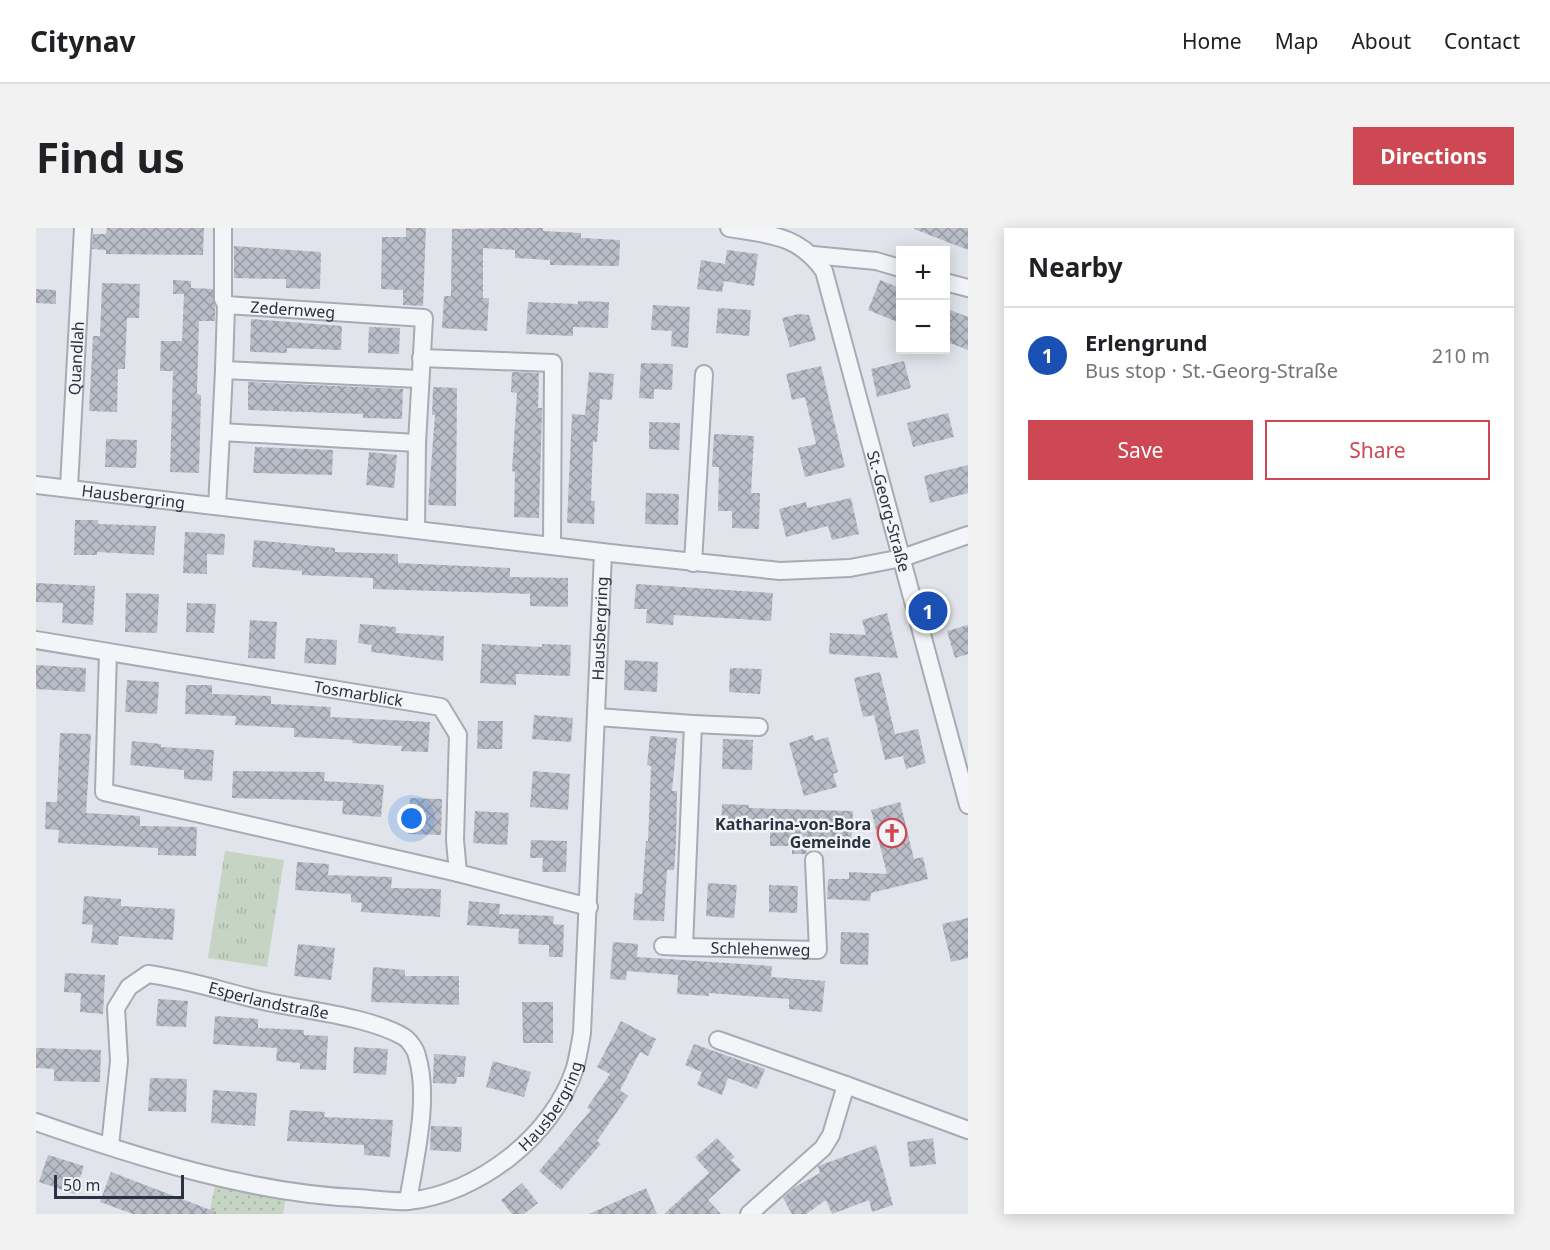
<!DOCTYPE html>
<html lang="en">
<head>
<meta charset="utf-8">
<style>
	:root { --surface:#fff; --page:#f2f2f2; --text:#202124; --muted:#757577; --line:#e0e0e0; --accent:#cd4852 }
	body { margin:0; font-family:"Noto Sans",sans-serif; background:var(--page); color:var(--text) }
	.controls { position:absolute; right:18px; top:18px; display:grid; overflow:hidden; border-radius:0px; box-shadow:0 3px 15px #0003 }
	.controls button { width:54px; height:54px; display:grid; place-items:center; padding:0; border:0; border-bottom:2px solid var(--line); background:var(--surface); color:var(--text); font:30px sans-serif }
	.scale { position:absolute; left:18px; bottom:15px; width:130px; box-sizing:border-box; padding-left:6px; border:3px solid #2a3142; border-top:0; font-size:16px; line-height:21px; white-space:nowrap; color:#2a3142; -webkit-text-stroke:4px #f1f3f7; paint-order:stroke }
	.you { position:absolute; left:376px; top:591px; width:21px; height:21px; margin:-15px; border:4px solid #fff; border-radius:50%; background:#1a73e8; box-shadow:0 0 0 9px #1a73e833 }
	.badge { display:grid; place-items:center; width:39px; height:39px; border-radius:50%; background:var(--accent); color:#fff; font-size:20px; font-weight:700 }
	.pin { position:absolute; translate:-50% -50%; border:3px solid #fff; box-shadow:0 2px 6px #0006 }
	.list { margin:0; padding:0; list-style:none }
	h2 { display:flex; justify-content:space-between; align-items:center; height:78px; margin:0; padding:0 24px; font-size:26px }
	h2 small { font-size:20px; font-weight:400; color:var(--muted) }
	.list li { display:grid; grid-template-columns:39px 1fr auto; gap:18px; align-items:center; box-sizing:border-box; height:96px; padding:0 24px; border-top:2px solid var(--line) }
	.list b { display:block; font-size:22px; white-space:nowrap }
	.list p { margin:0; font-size:20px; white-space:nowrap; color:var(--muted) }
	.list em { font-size:20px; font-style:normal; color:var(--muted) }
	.actions { display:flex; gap:12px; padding:18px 24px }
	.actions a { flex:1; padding:14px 0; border:2px solid var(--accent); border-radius:0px; text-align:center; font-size:21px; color:var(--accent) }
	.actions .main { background:var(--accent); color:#fff }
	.map { position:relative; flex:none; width:932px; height:986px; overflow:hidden; border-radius:0px }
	header { display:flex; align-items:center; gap:36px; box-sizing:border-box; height:84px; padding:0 30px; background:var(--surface); border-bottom:2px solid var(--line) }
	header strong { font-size:28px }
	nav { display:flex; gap:33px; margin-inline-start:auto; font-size:21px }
	.intro { display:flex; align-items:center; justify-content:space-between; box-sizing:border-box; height:144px; padding:0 36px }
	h1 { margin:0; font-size:42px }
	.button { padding:15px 27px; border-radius:0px; background:var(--accent); color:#fff; font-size:21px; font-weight:700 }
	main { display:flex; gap:36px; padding:0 36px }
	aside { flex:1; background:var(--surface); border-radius:0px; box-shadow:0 3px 15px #0003 }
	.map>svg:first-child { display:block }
	.grass { fill:url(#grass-dots) }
	.park { fill:url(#park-tufts) }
	.building { fill:url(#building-cross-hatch) }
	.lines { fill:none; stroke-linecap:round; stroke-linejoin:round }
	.minor-casing { stroke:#a6abb4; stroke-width:20 }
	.minor { stroke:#f4f5f8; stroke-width:16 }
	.labels { text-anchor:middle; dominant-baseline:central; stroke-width:5; stroke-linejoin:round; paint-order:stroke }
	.street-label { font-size:16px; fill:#2a3142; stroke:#f1f3f7 }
	.poi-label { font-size:16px; font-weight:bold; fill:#2a3142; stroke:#f1f3f7; text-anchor:end }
</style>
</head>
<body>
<header>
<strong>Citynav</strong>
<nav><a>Home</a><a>Map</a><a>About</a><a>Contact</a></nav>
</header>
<div class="intro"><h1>Find us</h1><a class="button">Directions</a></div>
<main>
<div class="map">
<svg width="932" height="986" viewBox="0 0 932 986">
	<defs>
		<pattern id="grass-dots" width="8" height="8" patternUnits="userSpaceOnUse" patternTransform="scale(1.5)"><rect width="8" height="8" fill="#c6d4c3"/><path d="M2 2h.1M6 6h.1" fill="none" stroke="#aab6a9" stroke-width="1.8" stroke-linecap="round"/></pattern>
		<pattern id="park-tufts" width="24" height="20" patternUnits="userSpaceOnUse" patternTransform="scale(1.5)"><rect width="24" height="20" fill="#c6d4c3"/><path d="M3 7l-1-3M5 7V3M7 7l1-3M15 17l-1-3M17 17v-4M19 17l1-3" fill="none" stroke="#aab6a9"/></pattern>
		<pattern id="building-cross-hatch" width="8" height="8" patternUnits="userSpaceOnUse" patternTransform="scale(1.5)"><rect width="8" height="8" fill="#b9bdc7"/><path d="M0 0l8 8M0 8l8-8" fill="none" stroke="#979aa3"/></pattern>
	</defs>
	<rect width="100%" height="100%" fill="#e1e4ea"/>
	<path class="grass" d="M181 948 251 965 247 986H173Z"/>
	<path class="park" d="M189 623 248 632 231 739 172 730Z"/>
	<path class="building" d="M71 0H168L167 27 70 26V22L56 21 57 6H70Z
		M370 0H390L387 78 367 77V62L345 61 346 9H370Z
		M471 0H507V3L545 5V10L584 12 583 38 514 37V32L479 30V22L447 20V70H453L451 103 406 100 408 68H415L416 1Z
		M878 0H932V22L878 1Z
		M198 18 285 24 284 61 250 60V51L198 50Z
		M691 22 722 26 718 58 688 53 686 64 661 61 665 32 689 36Z
		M137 52 155 53V60L177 61 179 79V93H163L161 166 165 167 163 245 134 244 137 143H124L125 113H146L148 66H137Z
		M844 52 864 60V95L832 82Z
		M66 55 104 56 103 90H91L89 141H82L81 184 53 183 57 108H64Z
		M0 61 20 62V76L0 75Z
		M542 73 573 74 572 100 537 99V108L490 106 492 74 542 76Z
		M617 77 654 79 652 120 635 118 636 103 615 102Z
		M682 80 715 82 713 108 680 105Z
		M909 80 932 89V122L909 113Z
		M762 86 773 87 780 112 754 119 746 90Z
		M215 91 306 98 305 122 251 120V125L214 124Z
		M333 99 364 100 363 126 332 125Z
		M868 133 875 160 841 169 835 141Z
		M605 135 637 136 636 162 618 161V171L603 170Z
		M785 138 809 239 769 249 762 220 780 216 769 169 756 172 750 146Z
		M476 144 503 145 502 180H506L503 290 478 289 479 244 476 243 481 165 475 164Z
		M553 144 578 146 576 172 564 171 561 214H557L555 273H559L558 296 531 295 536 186 549 187Z
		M212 154 367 161 366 191 327 190V186L212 182Z
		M397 159 421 160 420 278 392 277 399 187H396Z
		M912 185 918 209 877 219 871 195Z
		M613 194 644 195 643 222 613 221Z
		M678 206 718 208 715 265H724L723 301 696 300V283H682L683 239H676Z
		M70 211 101 212 100 240 69 239Z
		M219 219 297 222 296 247 217 245Z
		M333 224 361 227 358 260 330 257Z
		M932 237V265L894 275 888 248Z
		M610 265 643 266 642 297 609 296Z
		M815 270 823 306 796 312 792 298 750 309 743 281 770 274 771 280Z
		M39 292H62V296L120 298 118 327 61 324V327H38Z
		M149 304 189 306 188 327 171 326V346L147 345Z
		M218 312 299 320V324L362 326V335L474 340V349L532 350V379L494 378V366L337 361V350L266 347V343L216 339Z
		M0 355 59 358 57 397 26 395 27 375 0 374Z
		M600 356 737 365 735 393 638 387 637 397 610 395 611 381H598Z
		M90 365 123 366 121 405 89 404Z
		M151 375 180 376 178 405 150 404Z
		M851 385 862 430 793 426 794 405 830 407 826 392Z
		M214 392 241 394 239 431 212 430Z
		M324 396 360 399V405L408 408 407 433 335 424 336 417 322 415Z
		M932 397V426L919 430 911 403Z
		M270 410 301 412 300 437 268 435Z
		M446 416 506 419V416L535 417 534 448 480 446V457L444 455Z
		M589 432 622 434 621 464 588 462Z
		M0 437 50 440 49 464 0 461Z
		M694 440 726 441 724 466 693 464Z
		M844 444 859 506 882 501 890 535 870 541 867 528 849 532 838 487 827 489 818 450Z
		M91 452 123 454 121 486 89 484Z
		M150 457H176V466L235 468V476L295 479 294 489 394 494 392 524 365 523 366 518 316 515 317 512 258 509V500L199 497 200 488 149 486Z
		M498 487 537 490 535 514 496 511Z
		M442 493H467L466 521H441Z
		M24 505 55 506 50 585 104 588V598L161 599 160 628 122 627V620L22 615 23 602 9 601 10 574H21Z
		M777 507 779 513 792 509 802 544 797 546 801 559 768 568 753 515Z
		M614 508 641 510 636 563H641L640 615 638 642H631L628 693 597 692 599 665 606 666 610 613H612L615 538 611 537Z
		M687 511 717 512 716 542 686 541Z
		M96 513 125 516V519L178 522 176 553 148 551V542L94 537Z
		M197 543 289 544 288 553 348 557 345 589 306 586 307 573 196 570Z
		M497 543 534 546 532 582 494 579Z
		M374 570 406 571 405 607 372 606Z
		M864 574 878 631 887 629 892 651 835 665 834 673 791 671 792 651H813V644L851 646 835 582Z
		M686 576 713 577V580L817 583 815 620 772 617 770 626H756V618H734V604L685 602Z
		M439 583 473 585 471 617 437 615Z
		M495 612 531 613 530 644H506L507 630H494Z
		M261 634 293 636 292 647 356 649 355 660 405 661 404 689 325 684 326 675 315 674V666L259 662Z
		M672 655 701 657 698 690 670 688Z
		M733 657 762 658 761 685 733 684Z
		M48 668 85 671V678L139 681 137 712 83 708 82 717 55 715 57 697 46 696Z
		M433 673 464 676 463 686 518 688 517 696 528 697 527 729H513V717L482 716 483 701 431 697Z
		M932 690V730L915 734 906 696Z
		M805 704 833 705 832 737 804 736Z
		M577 714 602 716 601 729 736 738 735 749 789 753 786 784 753 781V771L673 765V768L641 766 642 747 591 743 590 752 574 751Z
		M262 716 299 720 295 752 258 748Z
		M337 739 369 742V748H423V777L335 774Z
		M29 745 69 747 67 786 44 784 45 765 28 764Z
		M122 771 152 773 150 799 120 798Z
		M486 774H517V815H487Z
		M179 788 222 791V800L268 802V807L292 808 290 842 264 841V835L240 833 241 820 177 816Z
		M585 793 620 811 612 828 604 824 584 862 592 868 561 913 565 916 525 962 503 943 555 882 551 880 574 846 561 839Z
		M658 816 729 841 721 861 692 850 686 867 661 857 666 844 649 837Z
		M318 819 352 821 350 847 317 845Z
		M0 820 65 822 64 854 18 853V841L0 840Z
		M398 826 430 828 428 849H421L420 856 397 855Z
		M457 833 495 844 488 869 450 859Z
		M114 850 151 851 150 884 112 883Z
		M177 862 221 865 219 898 175 895Z
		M254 882 289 884 288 889 357 892 354 929 328 927V917L251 913Z
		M395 898 426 899 425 924 394 922Z
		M681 910 699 929 695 932 705 942 672 972 685 986H628L673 945 659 929Z
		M897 910 900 936 874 939 871 914Z
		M840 917 857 977 836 984 833 972 796 986 790 972 770 986H756L747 970 759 959 784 945 782 938Z
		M12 927 48 938 39 966 3 954Z
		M75 944 180 984V986H97L64 974Z
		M486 955 502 975 488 986H476L465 972Z
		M610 960 621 986H553Z"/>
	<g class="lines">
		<g class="minor-casing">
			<g id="minor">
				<path d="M187 0V71L190 77"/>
				<path id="s1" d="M693 0C733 7 762 6 788 43L932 577"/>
				<path d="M777 27 840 33 864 40"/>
				<path d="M909 54 932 60"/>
				<path d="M385 130 517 135 516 317"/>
				<path id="s2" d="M188 142 190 77 388 90 381 215 380 301"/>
				<path d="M185 204 188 142 383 151"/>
				<path id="s3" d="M0 257 583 326 744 343 814 340 866 330 932 307"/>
				<path id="s4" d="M33 259 47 0"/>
				<path d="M181 278 185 204 381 215"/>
				<path d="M657 335 668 146"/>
				<path id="s5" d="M0 412 405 479 422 507 419 612 422 645 553 679"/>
				<path d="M72 424 68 564 422 645"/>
				<path id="s6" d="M561 489 657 496 648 719 782 722 778 632"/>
				<path d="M657 496 723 499"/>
				<path d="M627 718 648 719"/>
				<path d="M682 812 810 857"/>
				<path id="s7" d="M0 894C100 929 217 966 322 970 338 971 356 974 372 973 442 966 517 908 539 840 542 829 544 816 546 805L567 325"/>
				<path id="s8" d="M74 918 83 833 80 780 93 759 112 746C150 751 186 763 223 772 264 782 333 788 368 809 373 812 380 822 381 828 394 870 379 930 372 973"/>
				<path d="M713 986 787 920 795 907 810 857 932 902"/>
			</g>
		</g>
		<use href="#minor" class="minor"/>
	</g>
	<defs>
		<g id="church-ring" transform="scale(1.5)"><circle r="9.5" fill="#f1f3f7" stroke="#cd4852" stroke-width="1.5"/><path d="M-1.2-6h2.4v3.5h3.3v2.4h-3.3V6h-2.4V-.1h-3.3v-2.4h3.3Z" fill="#cd4852"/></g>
	</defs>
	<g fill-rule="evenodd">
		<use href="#church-ring" x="856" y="605"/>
	</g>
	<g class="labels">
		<g class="street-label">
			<text stroke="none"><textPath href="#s2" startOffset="132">Zedernweg</textPath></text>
			<text stroke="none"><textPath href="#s4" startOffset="129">Quandlah</textPath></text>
			<text stroke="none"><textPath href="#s3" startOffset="98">Hausbergring</textPath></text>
			<text stroke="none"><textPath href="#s1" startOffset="357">St.-Georg-Straße</textPath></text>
			<text stroke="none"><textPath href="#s7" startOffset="1047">Hausbergring</textPath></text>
			<text stroke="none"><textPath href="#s5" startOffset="327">Tosmarblick</textPath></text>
			<text stroke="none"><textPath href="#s6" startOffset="396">Schlehenweg</textPath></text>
			<text stroke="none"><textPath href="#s8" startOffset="310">Esperlandstraße</textPath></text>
			<text stroke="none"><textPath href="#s7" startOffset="561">Hausbergring</textPath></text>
		</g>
		<g class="poi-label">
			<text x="835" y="596">Katharina-von-Bora<tspan x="835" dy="18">Gemeinde</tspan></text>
		</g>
	</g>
</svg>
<div class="controls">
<button>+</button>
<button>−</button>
</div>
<div class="scale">50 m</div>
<div class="you"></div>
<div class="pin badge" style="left:892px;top:383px;background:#1a4fb4">1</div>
</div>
<aside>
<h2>Nearby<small></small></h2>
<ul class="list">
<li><span class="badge" style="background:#1a4fb4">1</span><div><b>Erlengrund</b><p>Bus stop · St.-Georg-Straße</p></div><em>210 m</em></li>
</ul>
<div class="actions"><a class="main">Save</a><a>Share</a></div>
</aside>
</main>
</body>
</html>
